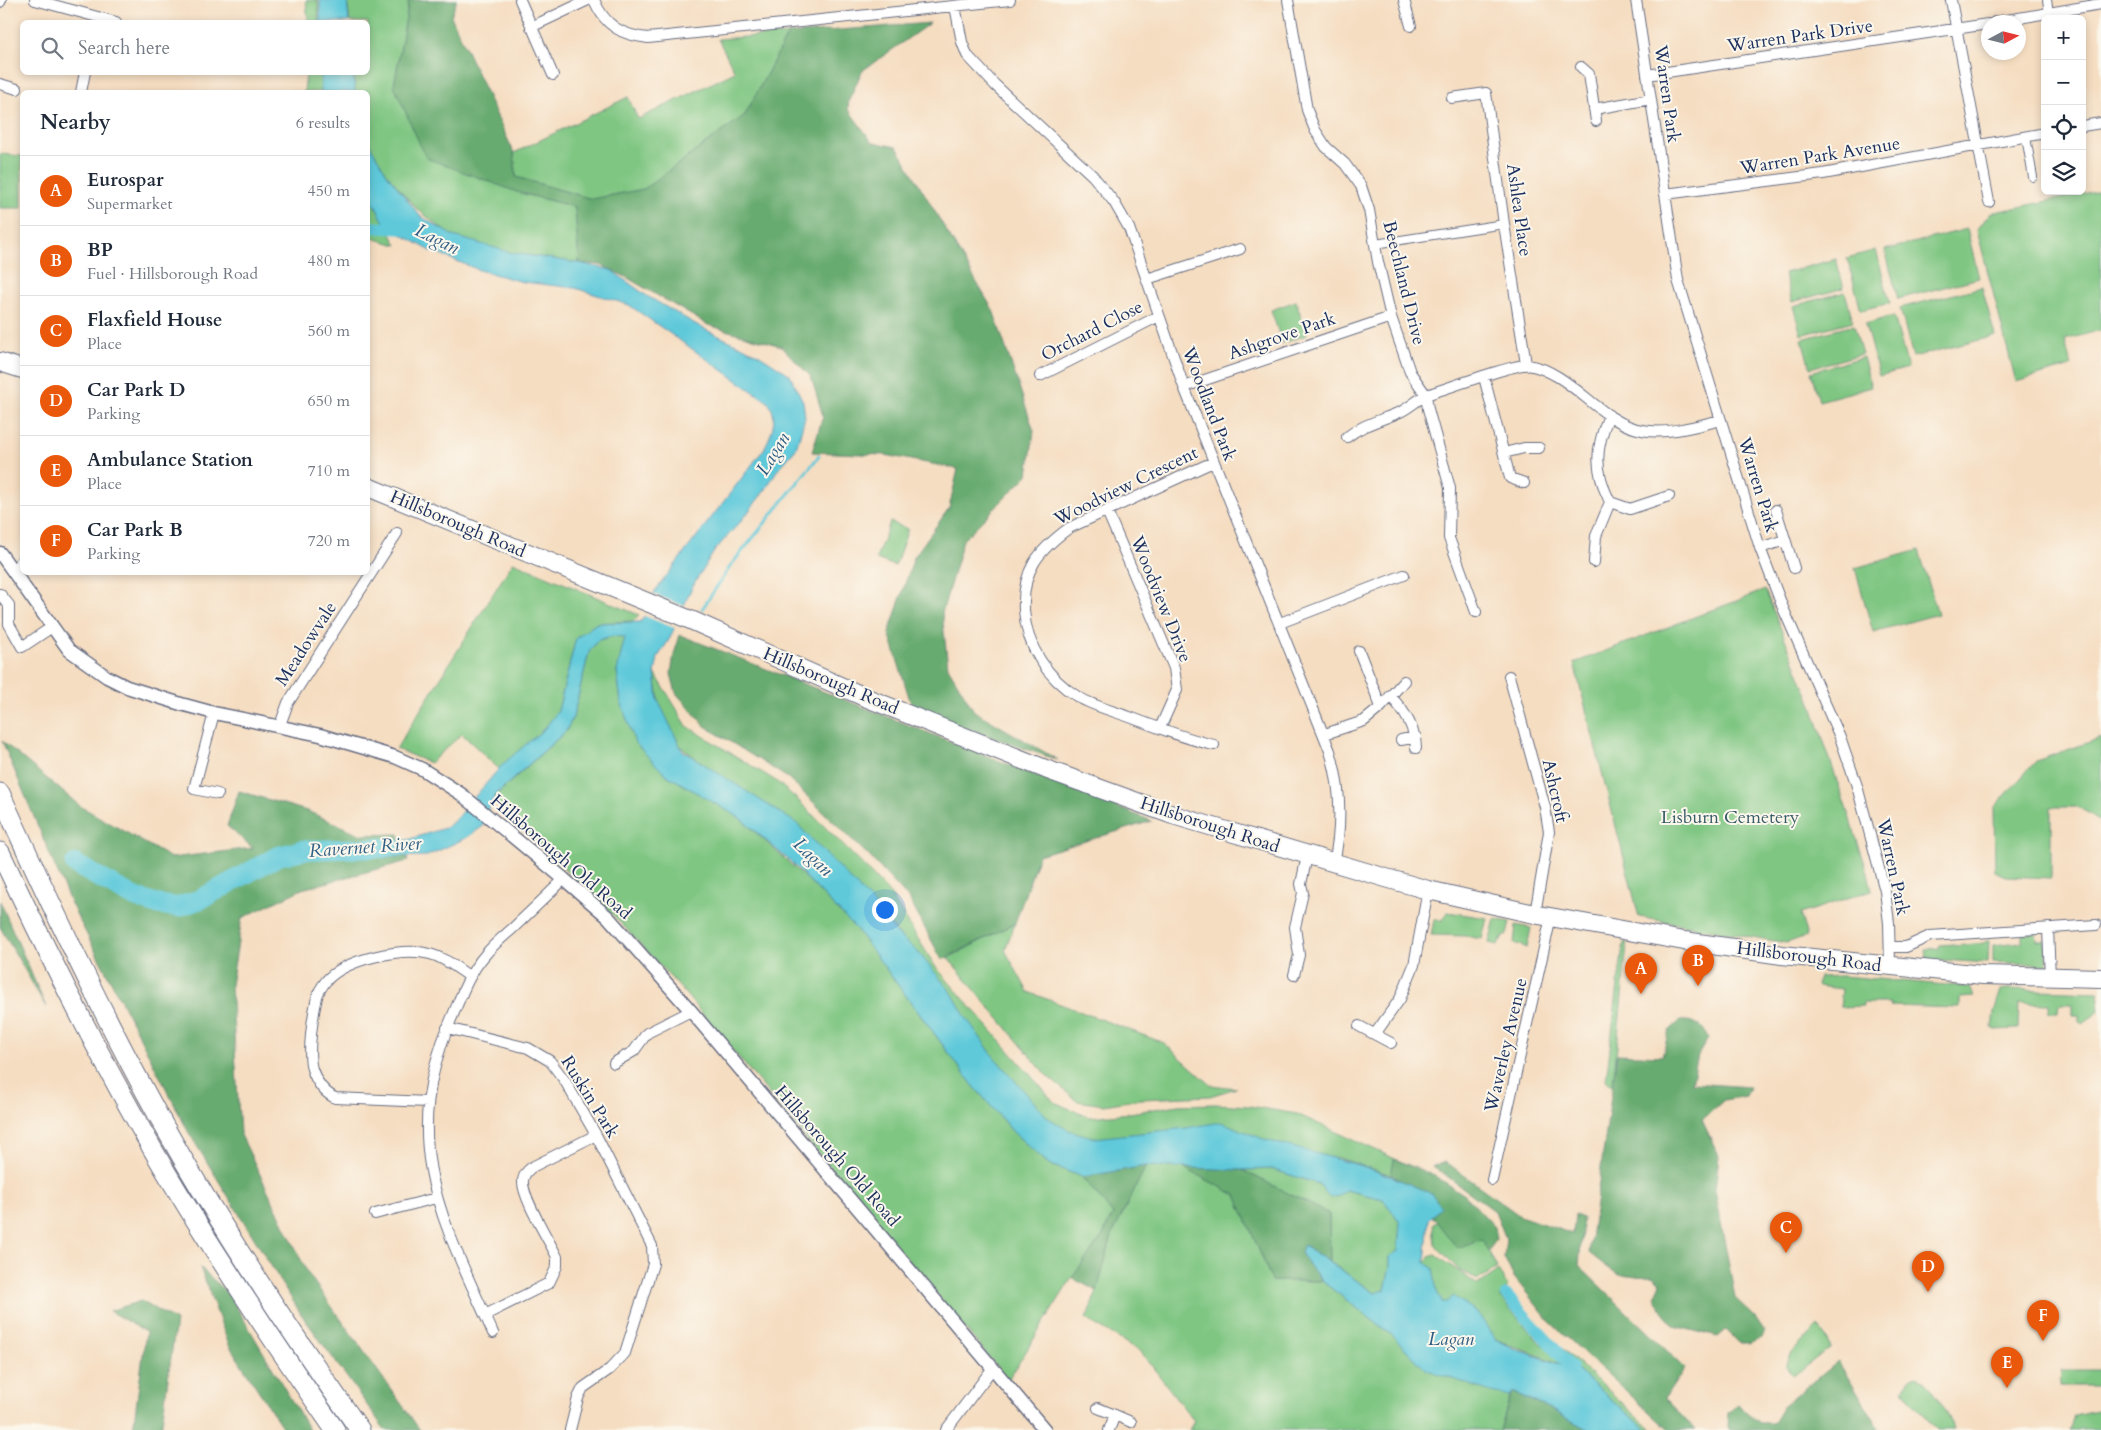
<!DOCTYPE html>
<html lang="en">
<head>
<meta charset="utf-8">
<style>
	:root { --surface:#fff; --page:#f6f6f7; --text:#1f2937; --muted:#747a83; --line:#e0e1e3; --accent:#ea580c }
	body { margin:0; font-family:Cardo,serif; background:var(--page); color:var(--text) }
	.controls { position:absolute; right:15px; top:15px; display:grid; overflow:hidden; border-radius:8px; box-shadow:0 2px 8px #0003 }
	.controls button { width:45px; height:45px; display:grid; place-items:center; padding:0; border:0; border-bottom:1px solid var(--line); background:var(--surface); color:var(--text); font:25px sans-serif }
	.compass { position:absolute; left:1981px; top:15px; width:45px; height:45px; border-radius:50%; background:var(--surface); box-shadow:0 2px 8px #0003; rotate:83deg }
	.you { position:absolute; left:884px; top:909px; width:18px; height:18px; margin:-12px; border:4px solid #fff; border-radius:50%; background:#1a73e8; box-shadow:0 0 0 8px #1a73e833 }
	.badge { display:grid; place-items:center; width:32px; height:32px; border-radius:50%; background:var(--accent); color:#fff; font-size:16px; font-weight:700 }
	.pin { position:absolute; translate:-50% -41px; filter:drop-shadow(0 1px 2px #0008) }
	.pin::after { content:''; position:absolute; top:26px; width:18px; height:15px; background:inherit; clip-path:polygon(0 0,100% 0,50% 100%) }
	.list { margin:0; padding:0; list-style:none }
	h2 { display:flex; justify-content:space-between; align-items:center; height:65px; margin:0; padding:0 20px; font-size:21px }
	h2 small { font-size:16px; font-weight:400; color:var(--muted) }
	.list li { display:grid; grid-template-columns:32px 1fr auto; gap:15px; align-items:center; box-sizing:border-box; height:70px; padding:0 20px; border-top:1px solid var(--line) }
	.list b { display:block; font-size:19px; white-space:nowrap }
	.list p { margin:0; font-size:16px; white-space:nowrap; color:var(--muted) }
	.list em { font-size:16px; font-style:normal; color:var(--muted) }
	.icon { flex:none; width:28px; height:28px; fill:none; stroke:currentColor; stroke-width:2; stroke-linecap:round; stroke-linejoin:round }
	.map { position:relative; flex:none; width:2101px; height:1430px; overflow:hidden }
	.search { position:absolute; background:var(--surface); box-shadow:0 2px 8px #0003; left:20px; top:20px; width:350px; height:55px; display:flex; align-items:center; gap:12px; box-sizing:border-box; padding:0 18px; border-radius:8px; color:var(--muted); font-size:19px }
	.panel { position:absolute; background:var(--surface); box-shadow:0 2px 8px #0003; left:20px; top:90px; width:350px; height:485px; border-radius:8px }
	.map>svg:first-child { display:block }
	.green { fill:#7fc682; stroke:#4d7a70 }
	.forest { fill:#67ab70; stroke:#416d67 }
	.water { fill:#5fc9da; stroke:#3d7c9c }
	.pier { fill:#f5ddc1 }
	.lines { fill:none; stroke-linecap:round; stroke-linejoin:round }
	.stream { stroke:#5fc9da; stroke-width:3 }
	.canal { stroke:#5fc9da; stroke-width:12 }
	.river { stroke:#5fc9da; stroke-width:20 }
	.pedestrian-casing { stroke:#676c81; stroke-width:10 }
	.minor-casing { stroke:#676c81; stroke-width:12 }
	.tertiary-casing { stroke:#676c81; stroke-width:15 }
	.trunk-casing { stroke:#676c81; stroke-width:20 }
	.motorway-casing { stroke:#676c81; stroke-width:21 }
	.pedestrian { stroke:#fff; stroke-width:8 }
	.minor { stroke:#fff; stroke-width:10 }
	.tertiary { stroke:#fff; stroke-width:12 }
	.trunk { stroke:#fff; stroke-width:18 }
	.motorway { stroke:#fff; stroke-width:19 }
	.labels { text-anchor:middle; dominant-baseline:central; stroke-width:4; stroke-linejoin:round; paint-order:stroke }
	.street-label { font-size:18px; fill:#1b2f5e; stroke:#fbf7ec }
	.park-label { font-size:18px; fill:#395c69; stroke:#fbf7ec }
	.water-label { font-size:19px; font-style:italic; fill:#2f5d83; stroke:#fbf7ec }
</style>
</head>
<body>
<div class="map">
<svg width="2101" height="1430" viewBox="0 0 2101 1430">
	<rect width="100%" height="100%" fill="#fbf7ec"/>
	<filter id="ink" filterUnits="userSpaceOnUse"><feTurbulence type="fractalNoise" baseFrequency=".02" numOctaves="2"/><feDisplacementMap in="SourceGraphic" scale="10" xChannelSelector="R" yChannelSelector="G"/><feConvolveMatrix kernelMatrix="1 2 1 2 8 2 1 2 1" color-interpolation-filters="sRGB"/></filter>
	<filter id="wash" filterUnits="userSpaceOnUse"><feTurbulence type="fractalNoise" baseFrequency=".0096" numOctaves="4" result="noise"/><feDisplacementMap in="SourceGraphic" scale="20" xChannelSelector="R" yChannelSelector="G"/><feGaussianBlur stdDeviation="1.12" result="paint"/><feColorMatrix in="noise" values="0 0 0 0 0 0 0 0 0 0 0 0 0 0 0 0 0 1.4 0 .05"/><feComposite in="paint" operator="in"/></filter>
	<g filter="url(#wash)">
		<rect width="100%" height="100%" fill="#f5ddc1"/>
		<path class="green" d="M306 0H318L319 22H308Z
			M347 0H409L394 86 517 192 575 207 579 263 504 252 451 236 416 208 389 177 368 144V92H354V73L368 72V22H350Z
			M788 34 745 115 644 189 592 199 516 177 514 153 628 97 638 119 735 72 718 39Z
			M306 73H321V92H304Z
			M0 154 22 156V208H0Z
			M2101 190V330L2065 340 2071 366 2016 382 1977 230 1990 213Z
			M368 193 397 245 368 237Z
			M1967 229 1979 278 1898 299 1885 250Z
			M1876 250 1890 303 1861 310 1847 258Z
			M1836 259 1844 288 1792 302 1784 273Z
			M1982 287 1995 336 1913 357 1900 308Z
			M1845 292 1853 321 1801 335 1793 306Z
			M1296 301 1307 335 1282 343 1271 310Z
			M1894 316 1908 368 1879 376 1865 324Z
			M1854 325 1862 354 1810 368 1802 339Z
			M1863 357 1871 387 1819 401 1811 372Z
			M890 522 908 529 895 566 876 559Z
			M1919 550 1938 614 1873 632 1855 568Z
			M513 562 639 615 633 621 597 623 576 638 558 711 544 729 499 769 462 734 430 763 396 749Z
			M1765 590 1810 700 1868 873 1872 890 1800 914 1807 936 1786 943 1639 917 1574 663Z
			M614 636 626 637 617 671 621 702 665 774 740 818 810 882 857 930 972 1084 1014 1133 1049 1164 1082 1177 1113 1214 1103 1235 1072 1278 1008 1380 683 991 602 903 532 840 493 798 566 731 573 717 589 652 598 640Z
			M655 673 687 726 776 781 799 801 863 865 891 895 935 966 1054 1102 1089 1117 1130 1113 1178 1105 1215 1104 1249 1106 1297 1114 1404 1163 1391 1175 1338 1158 1091 1140 1057 1127 1025 1098 987 1052 931 969 899 935 864 894 798 826 701 762 672 740 659 702Z
			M2101 738V821L2078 807H2051V878L2005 876 1995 871 1994 808 2036 761Z
			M1448 912 1487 918 1482 939 1465 936 1431 935 1434 920H1443Z
			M1495 919 1510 922 1507 935 1503 937 1498 945 1489 943Z
			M1015 923 1005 950 1028 992 1164 1043 1211 1085 1236 1088 1210 1096 1141 1099 1104 1105 1077 1101 1047 1076 948 958Z
			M1516 925 1531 928 1527 948 1514 943Z
			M2036 933 2037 940H2045L2047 965 1993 962V945L2022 942V934Z
			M1986 941H1989L1988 963 1927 959 1926 949 1939 948 1940 945 1954 944 1955 946 1984 943Z
			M1625 943 1627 944 1613 1087 1606 1080 1623 945Z
			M1842 976 1970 987 1974 997 1960 998V1008L1890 1006V1003H1863V1006L1840 1007 1842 989 1817 986 1819 977Z
			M2008 989 2098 992 2100 1011 2083 1023 2079 1022V1015H2072V1004H2059L2058 1012H2049V1004L2019 1003 2018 1029 1994 1030 1992 1027 1994 1012 2001 990Z
			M1146 1166H1180L1236 1195 1272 1281H1322L1393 1336 1425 1369 1510 1396 1500 1430H1189L1194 1421 1141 1352 1086 1319 1097 1291 1112 1235Z
			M1271 1169 1319 1184 1326 1190 1338 1196 1346 1190 1383 1199 1400 1222 1398 1251 1390 1256V1267L1385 1290 1375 1293 1330 1262 1329 1214 1242 1170Z
			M1437 1222 1469 1245 1482 1238 1497 1268 1478 1280 1459 1270 1435 1244 1433 1224Z
			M1436 1255 1478 1285 1498 1271 1508 1286 1500 1298 1541 1344 1563 1349 1652 1430H1647L1577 1370 1497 1340 1482 1322 1442 1302 1436 1292 1432 1269 1425 1262 1429 1257Z
			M1819 1326 1831 1347 1793 1376 1786 1367 1792 1352Z
			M2061 1370H2100V1386H2060Z
			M1916 1375C1933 1387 1948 1410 1953 1430H1937L1912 1402 1903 1389 1910 1377Z
			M2101 1409V1430H2069L2074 1415Z"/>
		<path class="forest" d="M409 0H457L451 16 514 153 516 177 592 199 644 189 745 115 788 34 930 23 862 71 849 100 848 109 872 142 897 147 993 310 1034 431 1028 475 963 540 942 613 948 667 974 711 1058 760 913 710 889 633 914 557 949 508 958 469 885 455 812 452 823 416 811 377 781 346 708 325 626 277 601 265 579 263 575 207 517 192 426 158 394 86Z
			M680 635 1152 821 1039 855 1015 923 942 960 909 899 867 854 788 778 705 726 676 693 671 674 674 654Z
			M2 741 80 806 171 858 253 848 227 826 239 791 307 811 362 835 399 834 408 861 302 889 242 918 231 985 240 1133 307 1272 420 1430H385L301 1314 189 1133 70 902Z
			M0 901 46 1007 0 927Z
			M1680 1021C1694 1020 1704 1025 1708 1039L1698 1055 1692 1083 1750 1087 1746 1096 1724 1100 1702 1120 1719 1156 1715 1190 1735 1298 1755 1317 1764 1330 1761 1338 1750 1343H1739L1726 1330 1718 1337 1675 1326 1663 1312 1655 1297 1661 1283 1652 1276C1617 1278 1616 1274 1589 1253L1617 1054 1662 1056 1669 1031Z
			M1394 1159 1435 1176 1465 1195 1495 1227 1497 1239 1488 1251 1482 1239 1457 1248 1433 1217 1421 1191 1391 1175Z
			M1446 1162 1520 1216 1573 1234 1575 1215 1583 1218 1579 1266 1685 1368 1665 1398 1695 1430H1669L1549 1321 1513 1276 1504 1257 1506 1239 1495 1211 1433 1166Z
			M1146 1166 1112 1235 1097 1291 1072 1278 1103 1235 1113 1214 1082 1177Z
			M1180 1166 1242 1170 1329 1214 1330 1262 1304 1245 1300 1253 1322 1281H1272L1236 1195Z
			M200 1267 230 1296 309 1430H284L229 1345Z
			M141 1301 176 1321 161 1430H133L146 1332 109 1311Z
			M1838 1361 1880 1430H1731L1727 1428 1728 1413 1738 1405 1760 1423H1773L1784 1405Z
			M1512 1392 1550 1409 1589 1430H1500Z"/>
		<path class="water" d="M320 0H347L349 22H320Z
			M321 73H353L355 92H321Z
			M368 142 387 174 420 216 453 236 513 253 579 263 611 270 647 296 704 329 758 354 789 374 803 401 805 417 796 449 776 472 766 489 742 520 715 550 692 587 670 638 658 657 655 673 658 700 682 750 796 823 873 903 896 933 918 952 952 993 965 1016 994 1057 1048 1118 1068 1130 1095 1138 1186 1128 1221 1122 1266 1140 1362 1166 1393 1177 1432 1194 1441 1207 1429 1219 1425 1262 1433 1268 1437 1292 1442 1302H1448L1453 1296 1477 1312 1495 1339 1516 1349 1577 1370 1647 1430H1589L1550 1409 1513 1392 1510 1396 1491 1392 1425 1369 1393 1336 1322 1281 1300 1253 1304 1245 1375 1293 1385 1290 1390 1267V1256L1398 1251 1400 1222 1383 1199 1346 1190 1338 1196 1330 1198 1319 1184 1271 1169 1241 1170 1146 1166 1082 1177 1049 1164 1014 1133 972 1084 857 930 793 864 740 818 665 774 635 743 621 702 617 671 625 637 612 636 598 640 589 652 573 717 566 731 494 796 482 827 466 838 427 856 356 858V841L407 840 445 828 453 822 503 764 544 729 558 711 576 638 597 623 640 622 643 619 655 591 764 449C772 433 779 418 768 402L629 305 575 288 523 282 479 270 431 251 390 228 384 222 368 193Z"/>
		<path class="pier" d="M651 593 687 607 677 629 642 615Z"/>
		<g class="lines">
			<path class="stream" d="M702 609 732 564 819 456"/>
			<path class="canal" d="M368 227 406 229
				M1506 1295 1572 1368"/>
			<path class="river" d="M75 864 130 895 154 904 178 907 201 899 278 856 303 850 383 848"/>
		</g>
	</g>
	<g filter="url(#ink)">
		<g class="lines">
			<g class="pedestrian-casing">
				<path id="pedestrian" d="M2047 0 2050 19
					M2026 137 2033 177
					M1375 244 1504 224"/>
			</g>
			<g class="minor-casing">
				<path id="minor" d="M35 0 116 22
					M520 0 553 75
					M594 0C605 26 621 35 648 38L1010 0
					M1288 0 1307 110 1315 130 1326 147 1345 164 1361 186 1369 210 1378 262 1391 317 1410 372 1426 395 1428 409 1450 488 1449 538 1476 612
					M1404 0 1411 26
					M1636 0 1678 280 1760 548 1783 608 1840 737 1857 786 1885 891 1889 923 1890 966
					M1951 0 1989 202
					M0 2 1 0
					M955 6 962 42 967 55 995 85 1093 176 1114 202 1129 228 1184 387 1330 751C1341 787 1342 826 1334 863
					M1995 22 2101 4
					M531 27 588 0
					M1581 67 1589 74 1596 121
					M1647 75 1988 24
					M0 84 17 89
					M81 92 85 72
					M1452 98 1486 93 1504 224 1526 364
					M1594 109 1651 99
					M2082 126 2101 123
					M1665 194 1823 174 2045 133
					M1147 279 1240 249
					M1040 376 1159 316
					M1484 377 1510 478 1524 483
					M1184 387 1391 317
					M1609 415C1595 449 1594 469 1610 502L1630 509 1669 496
					M1347 437C1363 424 1382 420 1400 412 1409 408 1417 400 1426 395 1443 390 1516 363 1528 365 1572 372 1600 423 1642 430 1667 435 1697 426 1721 420
					M1504 453 1524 448H1539
					M1213 462 1069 528C1038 551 1022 570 1024 610 1026 646 1047 678 1078 697 1095 707 1117 712 1135 719 1161 729 1187 739 1214 745
					M1776 510 1794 568
					M1107 511 1174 668 1177 690 1160 728
					M1760 548 1785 540
					M1594 562 1596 536 1610 502
					M13 571 22 560
					M0 594 9 605V624L22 647 52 627
					M1280 623 1404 575
					M1359 651 1381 707
					M1509 676 1545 807 1549 832 1535 914
					M1390 696C1405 711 1415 727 1416 748
					M214 713 194 789 218 794
					M280 725 288 703 397 533
					M1325 734 1364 721 1381 707 1404 681
					M1401 740 1416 737
					M2048 928 2050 978
					M1890 947H1906L1930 936 2096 925
					M1294 975 1299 955 1295 927 1303 893 1301 884 1307 856
					M1359 1026 1391 1043
					M447 1028 528 1048 550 1061 565 1081 596 1135 652 1246 653 1264 625 1353 610 1369 583 1388 578 1398 570 1430
					M1375 1034 1400 999 1414 965 1428 890
					M614 1063 634 1051 647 1033 691 1011
					M428 1102 335 1098C323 1092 316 1081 312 1069 307 1052 313 1015 317 997 318 992 323 985 326 981 345 959 402 947 430 954 445 958 457 968 469 976
					M1492 1180 1551 917
					M375 1214 436 1198
					M485 1315 549 1283 557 1266V1257C549 1240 521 1196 523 1180 524 1174 528 1170 532 1167L596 1135
					M493 1333C443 1221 398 1146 450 1022 460 999 468 974 485 955 493 945 503 937 512 929 530 912 547 896 564 879
					M1098 1408 1115 1415
					M946 1430 992 1369
					M1109 1430 1115 1415 1131 1422"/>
			</g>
			<g class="tertiary-casing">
				<path id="tertiary" d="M0 553 69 650 107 677 127 687 181 704 214 713 320 735 395 757 422 769 461 794 564 879 608 917 691 1011 1045 1430"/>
			</g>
			<g class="trunk-casing">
				<path id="trunk" d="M0 362 22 369
					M368 487 693 621 867 698 1048 770 1173 815 1386 878 1428 890 1539 915 1684 941 1782 955 1983 975 2101 978"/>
			</g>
			<g class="motorway-casing">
				<path id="motorway" d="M0 793C46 895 94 997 147 1095 210 1212 284 1322 360 1430
					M0 852C50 959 103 1065 163 1167 217 1258 275 1344 335 1430"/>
			</g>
			<use href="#pedestrian" class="pedestrian"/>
			<use href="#minor" class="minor"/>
			<use href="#tertiary" class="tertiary"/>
			<use href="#trunk" class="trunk"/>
			<use href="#motorway" class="motorway"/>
		</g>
	</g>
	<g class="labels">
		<g class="street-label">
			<text transform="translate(1800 36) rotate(-8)">Warren Park Drive</text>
			<text transform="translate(1667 94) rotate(82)">Warren Park</text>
			<text transform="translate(1820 156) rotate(-9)">Warren Park Avenue</text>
			<text transform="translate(1519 210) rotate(82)">Ashlea Place</text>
			<text transform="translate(1404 283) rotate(76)">Beechland Drive</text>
			<text transform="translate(1092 331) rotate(-27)">Orchard Close</text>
			<text transform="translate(1282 336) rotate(-19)">Ashgrove Park</text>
			<text transform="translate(1209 404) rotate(69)">Woodland Park</text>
			<text transform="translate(1758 485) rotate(73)">Warren Park</text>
			<text transform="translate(1126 486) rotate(-26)">Woodview Crescent</text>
			<text transform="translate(458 524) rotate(23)">Hillsborough Road</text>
			<text transform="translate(1161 599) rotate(68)">Woodview Drive</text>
			<text transform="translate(306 644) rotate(-57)">Meadowvale</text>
			<text transform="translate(831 681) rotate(23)">Hillsborough Road</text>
			<text transform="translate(1555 791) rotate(77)">Ashcroft</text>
			<text transform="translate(1210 825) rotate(18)">Hillsborough Road</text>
			<text transform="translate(561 857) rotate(41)">Hillsborough Old Road</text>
			<text transform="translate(1893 867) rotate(78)">Warren Park</text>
			<text transform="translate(1809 957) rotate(7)">Hillsborough Road</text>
			<text transform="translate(1506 1045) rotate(-77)">Waverley Avenue</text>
			<text transform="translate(590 1097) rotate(58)">Ruskin Park</text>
			<text transform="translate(837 1156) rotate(49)">Hillsborough Old Road</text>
		</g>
		<g class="park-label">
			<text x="1730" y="817">Lisburn Cemetery</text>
		</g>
		<g class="water-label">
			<text transform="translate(437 239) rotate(26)">Lagan</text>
			<text transform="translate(773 454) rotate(-58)">Lagan</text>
			<text transform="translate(365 847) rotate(-4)">Ravernet River</text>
			<text transform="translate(813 857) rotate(44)">Lagan</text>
			<text x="1451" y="1339">Lagan</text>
		</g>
	</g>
</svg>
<div class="controls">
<button>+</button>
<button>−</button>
<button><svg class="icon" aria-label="locate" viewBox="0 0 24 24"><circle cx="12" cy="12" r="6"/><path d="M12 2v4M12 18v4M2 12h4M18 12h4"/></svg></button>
<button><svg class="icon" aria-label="layers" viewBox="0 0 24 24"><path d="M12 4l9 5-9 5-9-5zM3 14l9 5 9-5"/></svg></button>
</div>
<svg class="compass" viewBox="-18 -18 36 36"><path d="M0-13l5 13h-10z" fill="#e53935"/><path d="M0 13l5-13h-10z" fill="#747a83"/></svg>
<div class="you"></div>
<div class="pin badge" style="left:1641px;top:994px">A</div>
<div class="pin badge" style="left:1698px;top:986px">B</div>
<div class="pin badge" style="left:1786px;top:1253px">C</div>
<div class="pin badge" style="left:1928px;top:1292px">D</div>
<div class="pin badge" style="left:2007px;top:1388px">E</div>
<div class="pin badge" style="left:2043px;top:1341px">F</div>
<div class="search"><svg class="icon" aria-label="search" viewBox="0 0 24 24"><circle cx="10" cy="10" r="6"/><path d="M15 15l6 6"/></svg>Search here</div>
<section class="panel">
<h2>Nearby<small>6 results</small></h2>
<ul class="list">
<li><span class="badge">A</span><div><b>Eurospar</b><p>Supermarket</p></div><em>450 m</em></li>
<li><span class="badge">B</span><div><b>BP</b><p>Fuel · Hillsborough Road</p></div><em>480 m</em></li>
<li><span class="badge">C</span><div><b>Flaxfield House</b><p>Place</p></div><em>560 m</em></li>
<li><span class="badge">D</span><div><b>Car Park D</b><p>Parking</p></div><em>650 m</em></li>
<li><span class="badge">E</span><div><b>Ambulance Station</b><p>Place</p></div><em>710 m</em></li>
<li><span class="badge">F</span><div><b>Car Park B</b><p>Parking</p></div><em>720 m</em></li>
</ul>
</section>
</div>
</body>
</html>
